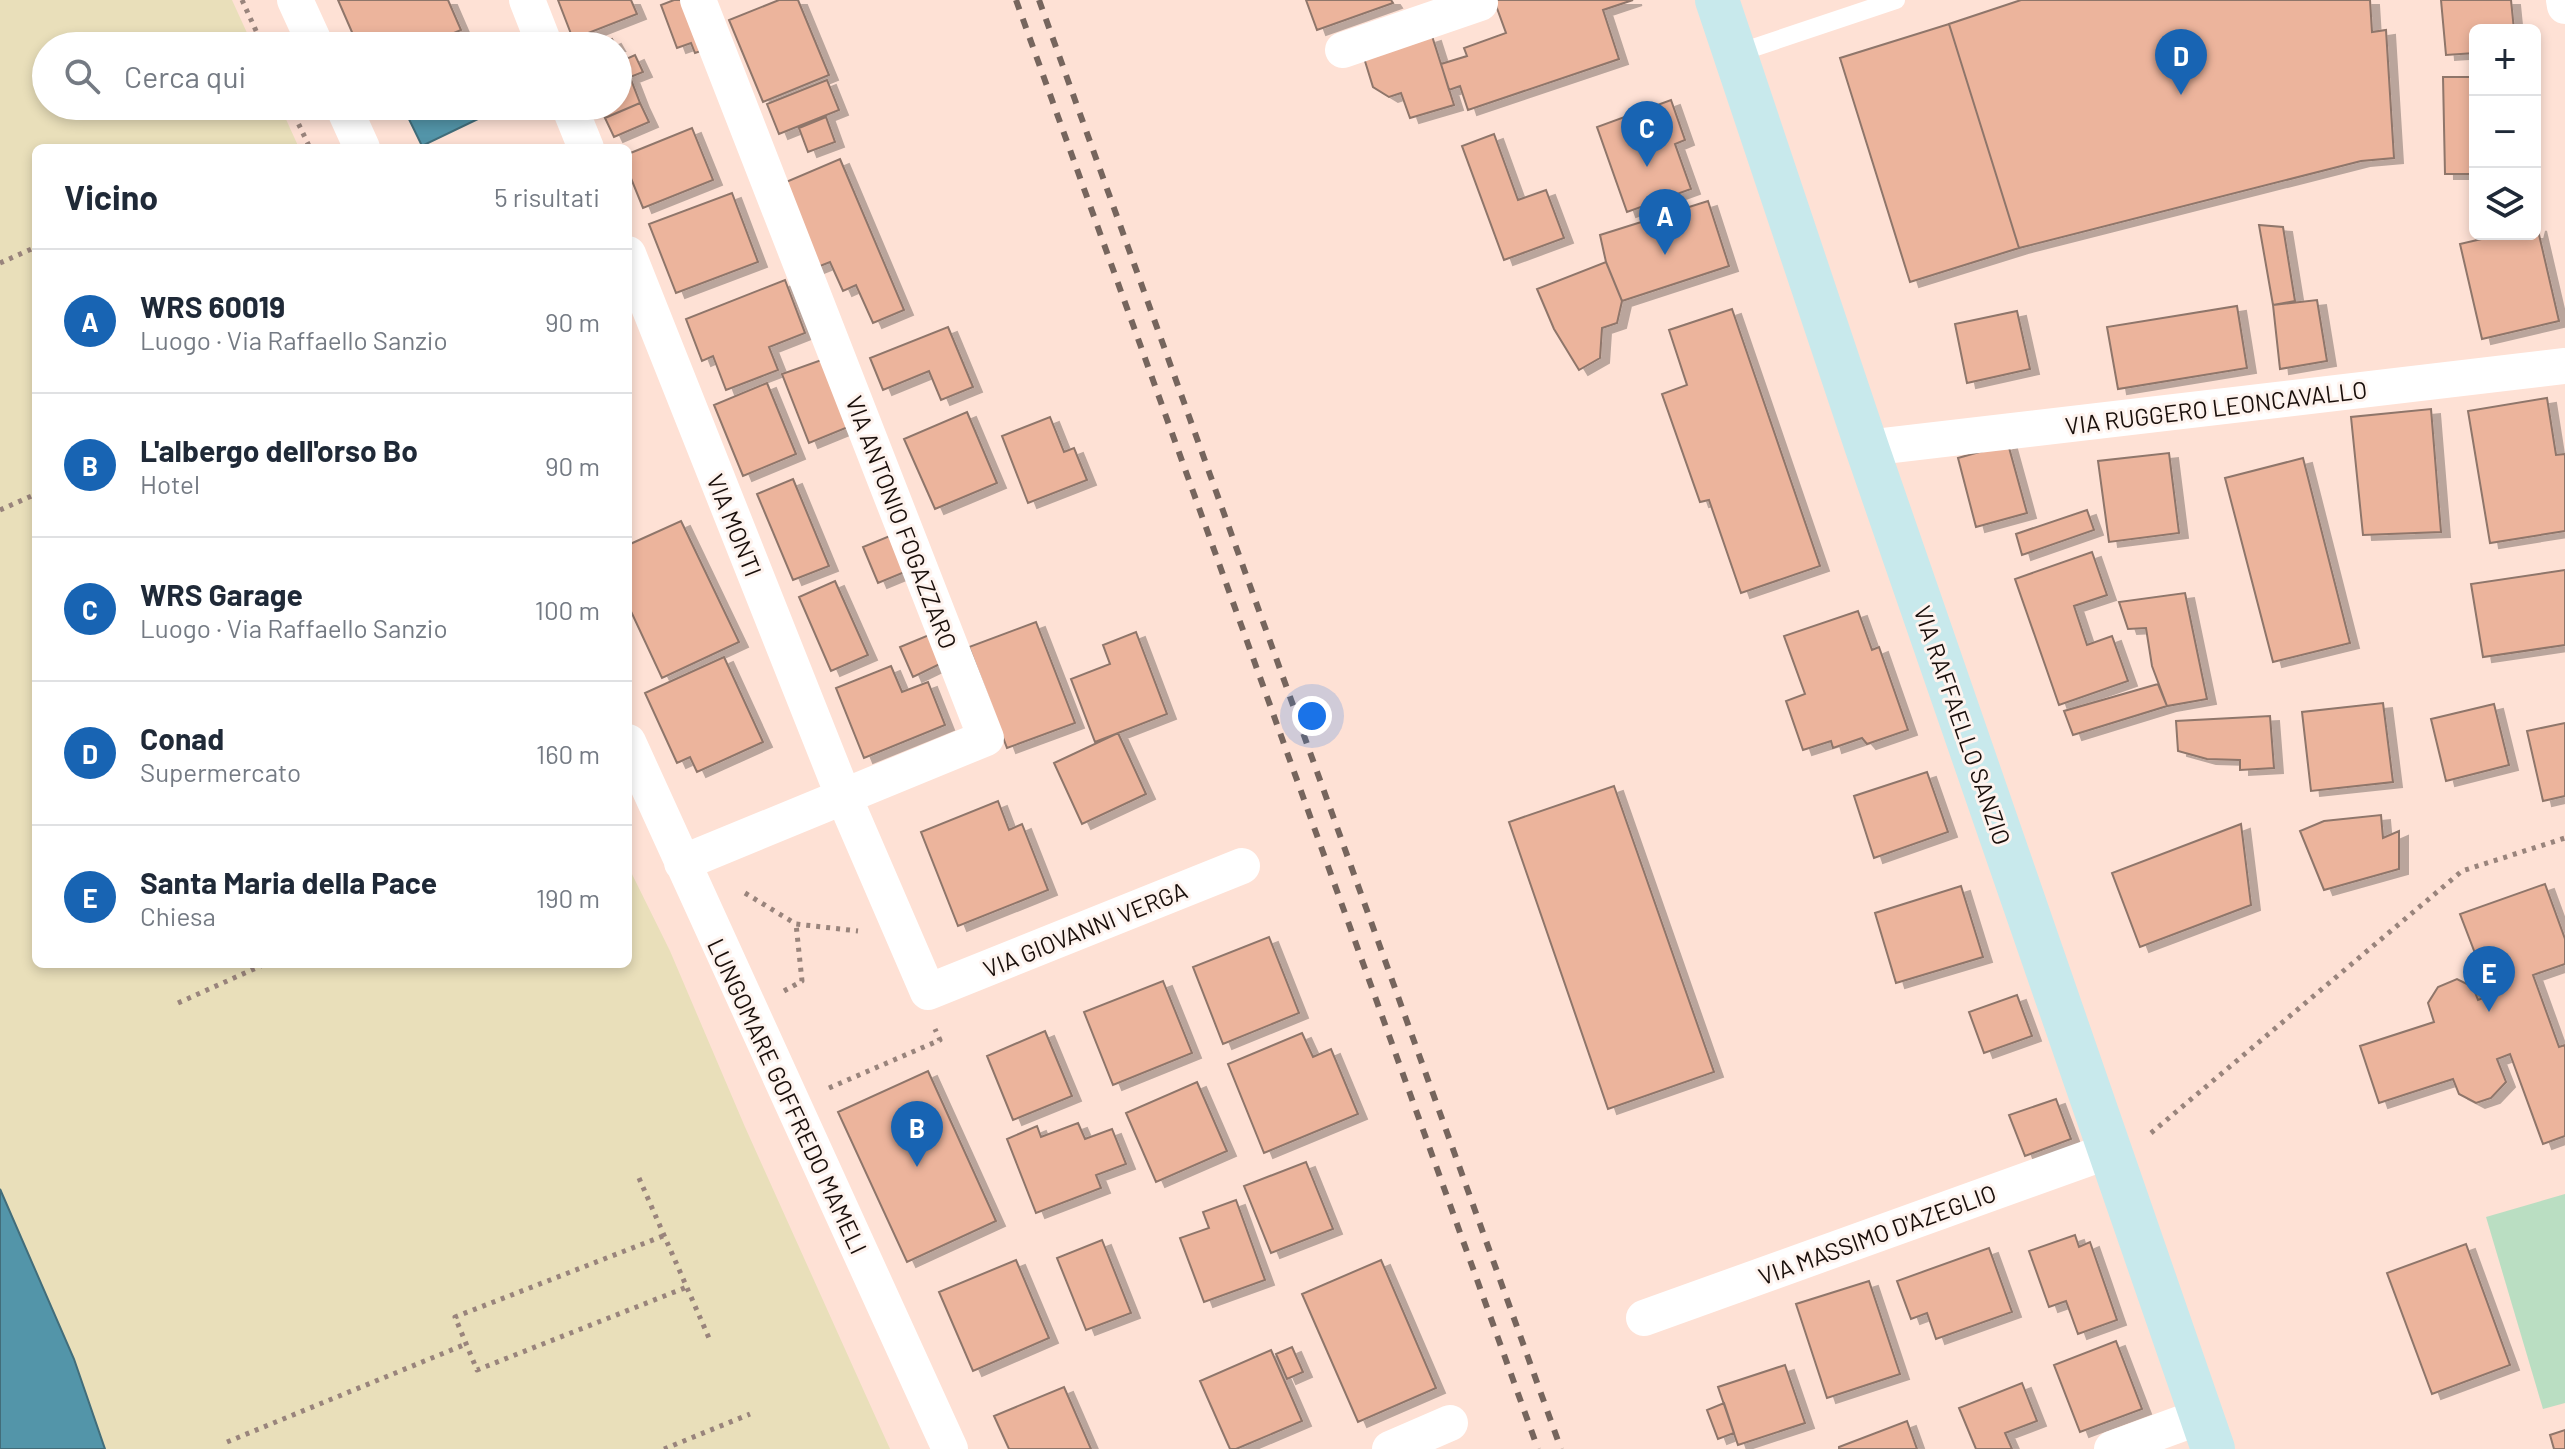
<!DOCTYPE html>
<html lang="it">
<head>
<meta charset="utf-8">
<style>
	:root { --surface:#fff; --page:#f6f6f7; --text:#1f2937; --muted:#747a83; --line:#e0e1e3; --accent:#1864b3 }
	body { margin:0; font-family:Barlow,sans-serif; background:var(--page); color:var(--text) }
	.controls { position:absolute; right:24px; top:24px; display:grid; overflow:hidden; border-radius:12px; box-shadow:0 4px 12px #0003 }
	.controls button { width:72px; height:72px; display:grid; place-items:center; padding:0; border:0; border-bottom:2px solid var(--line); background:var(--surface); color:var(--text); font:40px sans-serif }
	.you { position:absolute; left:1312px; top:716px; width:28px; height:28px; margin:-20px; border:6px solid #fff; border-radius:50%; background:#1a73e8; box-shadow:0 0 0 12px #1a73e833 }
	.badge { display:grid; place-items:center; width:52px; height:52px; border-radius:50%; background:var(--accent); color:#fff; font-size:26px; font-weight:700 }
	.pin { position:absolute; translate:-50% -66px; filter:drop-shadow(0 2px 4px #0008) }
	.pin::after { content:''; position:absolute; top:42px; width:28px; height:24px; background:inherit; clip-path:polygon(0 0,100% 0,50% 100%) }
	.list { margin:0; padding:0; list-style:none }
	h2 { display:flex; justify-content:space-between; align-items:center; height:104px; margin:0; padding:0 32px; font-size:34px }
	h2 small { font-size:26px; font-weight:400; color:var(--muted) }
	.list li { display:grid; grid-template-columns:52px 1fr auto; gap:24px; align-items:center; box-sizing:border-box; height:144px; padding:0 32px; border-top:2px solid var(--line) }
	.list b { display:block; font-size:30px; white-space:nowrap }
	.list p { margin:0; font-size:26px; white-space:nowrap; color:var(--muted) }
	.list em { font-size:26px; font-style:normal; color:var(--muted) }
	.icon { flex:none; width:44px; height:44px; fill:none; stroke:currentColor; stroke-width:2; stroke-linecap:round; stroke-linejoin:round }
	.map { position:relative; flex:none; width:2565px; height:1449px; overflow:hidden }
	.search { position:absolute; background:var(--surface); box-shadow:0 4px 12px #0003; left:32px; top:32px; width:600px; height:88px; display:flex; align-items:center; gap:20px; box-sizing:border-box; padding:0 28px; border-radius:44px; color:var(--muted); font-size:30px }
	.panel { position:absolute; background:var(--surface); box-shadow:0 4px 12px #0003; left:32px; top:144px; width:600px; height:824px; border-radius:12px }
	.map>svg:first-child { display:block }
	.green { fill:#badec2 }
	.sand { fill:#e9dfba }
	.water { fill:#5395a9; stroke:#426d7a; stroke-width:2 }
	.building { fill:#ecb49c; stroke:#8f766b; stroke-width:2; filter:url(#shadow) }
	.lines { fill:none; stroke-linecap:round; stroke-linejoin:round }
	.path { stroke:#99847c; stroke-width:5; stroke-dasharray:4 6; stroke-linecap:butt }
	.service { stroke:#fff; stroke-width:18 }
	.minor { stroke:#fff; stroke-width:36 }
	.secondary { stroke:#c8e9ec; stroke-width:44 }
	.rail { stroke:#76655d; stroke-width:6; stroke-dasharray:10 10; stroke-linecap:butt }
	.labels { text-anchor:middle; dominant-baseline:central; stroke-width:6; stroke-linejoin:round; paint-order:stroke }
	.street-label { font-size:24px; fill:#190f0b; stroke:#fef3ee }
</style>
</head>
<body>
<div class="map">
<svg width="2565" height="1449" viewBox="0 0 2565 1449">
	<defs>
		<filter id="shadow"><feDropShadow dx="9" dy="5" stdDeviation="0" flood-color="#0004"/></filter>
	</defs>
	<rect width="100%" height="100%" fill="#fee1d5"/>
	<path class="green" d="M2565 1194V1403L2543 1409 2486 1217Z"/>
	<path class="sand" d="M0 0H232L253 46H46V106H280L299 148H36V964H628V866L670 951 745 1127 890 1449H105L74 1359 0 1189Z"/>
	<path class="water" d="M411 106H505L422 146 404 109Z
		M0 1189 74 1359 105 1449H0Z"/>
	<path class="building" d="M338 0H448L461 30 442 38 446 46H358Z
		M558 0H631L637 14 573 39Z
		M674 0H688L707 49 695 53 691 43 677 48 661 5Z
		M779 0H798L829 75 763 102 729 20Z
		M1306 0H1391L1393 3 1317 30Z
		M1494 0H1633L1603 10 1619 59 1468 110 1460 86 1449 90 1441 64 1467 56 1464 48 1506 33Z
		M2021 0H2370L2372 32 2386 30 2394 158 2361 161 2019 248 1949 24Z
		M2441 0H2511L2514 30H2475V53L2446 55Z
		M1949 24 2019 248 1910 282 1840 58Z
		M1432 36 1454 105 1410 118 1401 93 1389 97 1373 87 1364 58Z
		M612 39 616 46H595Z
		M618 52 622 61 635 55 643 72 630 77 640 103 605 118 600 106H618Z
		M2443 77H2475V174H2445Z
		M827 80 839 110 779 134 767 104Z
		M1671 100 1685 140 1675 144 1691 189 1627 212 1597 127Z
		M640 103 649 122 614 137 605 118Z
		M826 117 835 142 808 152 799 128Z
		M692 128 713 180 643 208 628 171V154Z
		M1494 134 1518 200 1546 190 1564 238 1504 260 1462 146Z
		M840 159 904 310 873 323 856 285 843 291 830 262 815 268 779 185Z
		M732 193 758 262 676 293 649 224Z
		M1708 201 1729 266 1622 301 1606 262 1600 235Z
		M2259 225 2283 227 2295 301 2273 305Z
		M2537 226 2559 321 2482 339 2460 244 2503 234H2535Z
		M1606 262 1622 301 1617 323 1602 328 1600 358 1579 370 1554 329 1537 289Z
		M785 280 805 333 769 347 778 370 726 390 713 356 702 361 686 319Z
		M2317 300 2327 361 2280 369 2273 305Z
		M2237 306 2247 368 2118 389 2107 327Z
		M1732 309 1820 566 1741 593 1709 500 1700 502 1662 394 1687 385 1669 330Z
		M2017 311 2030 369 1967 383 1955 324Z
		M948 327 973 387 941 400 929 371 883 390 870 358Z
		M827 358 853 425 809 443 782 374Z
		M767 383 796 454 743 476 714 405Z
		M2547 398 2556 455 2565 454V531L2490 543 2468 411Z
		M2431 409 2441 532 2363 535 2351 417Z
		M967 412 997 483 935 509 904 439Z
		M1050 417 1064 452 1074 448 1087 480 1028 503 1002 436Z
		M2008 444 2027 513 1976 527 1958 458Z
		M2169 453 2179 533 2109 542 2098 461Z
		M2303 458 2350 643 2273 662 2225 478Z
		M793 479 829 566 793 580 757 494Z
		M2087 510 2094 530 2022 555 2016 534Z
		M681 521 739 642 662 678 628 605V545Z
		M897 533 912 569 878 583 863 547Z
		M2092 552 2107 595 2074 606 2087 645 2112 636 2128 681 2059 705 2015 579Z
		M2565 570V645L2483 657 2471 584Z
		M835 581 868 655 831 671 799 597Z
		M2185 593 2207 699 2167 706 2152 666 2146 628 2128 629 2119 602Z
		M1858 611 1872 650 1879 647 1908 730 1867 744 1862 738 1833 748 1831 741 1803 750 1786 701 1805 694 1784 636Z
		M1036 622 1075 723 1007 748 969 647Z
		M1136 632 1167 714 1095 742 1071 679 1110 664 1103 645Z
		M929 635 942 663 913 677 900 647Z
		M724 657 763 742 697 772 690 757 677 763 645 693Z
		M891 666 902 692 928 682 945 725 864 758 836 688Z
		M2158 684 2167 706 2073 735 2064 711Z
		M2383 703 2393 782 2311 791 2302 712Z
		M2494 704 2509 765 2446 781 2431 719Z
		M2270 716 2274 768 2240 770V760L2207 759 2178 751 2176 721Z
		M2565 723V796L2543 801 2527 731Z
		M1118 733 1146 794 1082 824 1054 763Z
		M1927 772 1948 832 1874 858 1854 796Z
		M1614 786 1714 1072 1608 1109 1509 822Z
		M998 801 1009 830 1022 824 1048 890 958 926 921 832Z
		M2381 815 2383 838 2399 831V869L2324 890 2300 831 2324 821Z
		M2241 824 2251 905 2140 947 2112 873Z
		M2545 884 2565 939V964L2533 975 2559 1047 2565 1045V1136L2543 1144 2510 1054 2497 1059 2506 1082 2491 1098 2476 1103 2459 1094 2453 1079 2379 1103 2360 1046 2434 1022 2428 1003 2438 987 2457 979 2473 987 2478 1000 2491 995 2460 914Z
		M1961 886 1983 957 1896 983 1875 913Z
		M1269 937 1299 1013 1223 1044 1193 967Z
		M1163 981 1192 1053 1113 1085 1084 1012Z
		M2017 995 2032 1036 1984 1053 1969 1012Z
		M1045 1031 1072 1096 1013 1120 987 1056Z
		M1302 1033 1313 1057 1331 1049 1358 1114 1264 1153 1228 1064Z
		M928 1071 996 1221 907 1262 838 1112Z
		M1197 1082 1227 1151 1156 1182 1126 1113Z
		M2056 1099 2071 1139 2025 1156 2009 1115Z
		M1078 1123 1085 1139 1112 1129 1126 1164 1096 1175 1101 1188 1036 1213 1007 1139 1037 1126 1041 1137Z
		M1306 1162 1333 1229 1271 1253 1244 1186Z
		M1236 1200 1265 1280 1204 1302 1180 1238 1209 1228 1203 1212Z
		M2075 1235 2079 1247 2090 1242 2117 1320 2078 1334 2066 1301 2049 1307 2029 1251Z
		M1102 1240 1131 1313 1086 1330 1057 1258Z
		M2466 1244 2510 1365 2432 1394 2387 1273Z
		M1989 1248 2012 1312 1936 1339 1927 1313 1911 1319 1897 1281Z
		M1016 1260 1049 1338 973 1371 939 1292Z
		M1381 1260 1436 1388 1358 1422 1302 1294Z
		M1869 1281 1900 1374 1827 1398 1796 1304Z
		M2116 1341 2142 1409 2080 1432 2054 1365Z
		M1292 1347 1303 1372 1287 1379 1276 1354Z
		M1271 1350 1302 1421 1236 1449H1230L1200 1381Z
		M1785 1365 1805 1423 1738 1445 1718 1387Z
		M2022 1383 2037 1421 2005 1433 2012 1449H1976L1959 1408Z
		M1064 1387 1091 1449H1009L994 1416Z
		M1724 1403 1734 1433 1718 1439 1707 1410Z
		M1907 1421 1917 1449H1839V1447Z
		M2565 1430V1449H2554L2550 1435Z"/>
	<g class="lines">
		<path class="path" d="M242 0 263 46
			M290 106 310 148
			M0 263 36 247
			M0 510 36 494
			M745 893 796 924 858 931
			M784 991 802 981 796 924
			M178 1003 265 964
			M829 1088 940 1040 935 1029
			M2151 1133 2462 871 2565 838
			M639 1178 709 1338
			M663 1236 455 1317 477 1370 687 1287
			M227 1442 466 1344
			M664 1449 750 1414"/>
		<path class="service" d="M1735 54 1896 0"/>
		<path class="minor" d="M295 0 316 46
			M527 0 545 46
			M2564 0 2565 6
			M1343 50 1480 3 1479 0
			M343 106 362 148
			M569 106 586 148
			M628 254 843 795 928 992 1242 866
			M1867 448 2565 366
			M628 742 950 1449
			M682 863 986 738 698 0
			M1644 1318 2111 1150
			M1390 1449 1450 1423
			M2112 1449 2202 1416"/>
		<path class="secondary" d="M1717 0 1867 448 2213 1449"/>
		<path class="rail" d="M1016 0 1538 1449
			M1039 0 1561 1449"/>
	</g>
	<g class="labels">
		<g class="street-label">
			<text transform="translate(2216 407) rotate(-7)">VIA RUGGERO LEONCAVALLO</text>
			<text transform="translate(902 522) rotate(69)">VIA ANTONIO FOGAZZARO</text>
			<text transform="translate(735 525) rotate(68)">VIA MONTI</text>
			<text transform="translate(1963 725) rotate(71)">VIA RAFFAELLO SANZIO</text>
			<text transform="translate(1085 929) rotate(-22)">VIA GIOVANNI VERGA</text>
			<text transform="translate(788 1096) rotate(65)">LUNGOMARE GOFFREDO MAMELI</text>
			<text transform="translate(1877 1234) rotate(-20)">VIA MASSIMO D'AZEGLIO</text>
		</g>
	</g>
</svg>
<div class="controls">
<button>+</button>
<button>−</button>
<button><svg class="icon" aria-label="layers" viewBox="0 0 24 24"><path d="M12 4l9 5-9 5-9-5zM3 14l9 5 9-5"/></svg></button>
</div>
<div class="you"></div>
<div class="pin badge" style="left:1665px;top:255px">A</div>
<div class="pin badge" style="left:917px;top:1167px">B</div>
<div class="pin badge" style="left:1647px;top:167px">C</div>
<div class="pin badge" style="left:2181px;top:95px">D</div>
<div class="pin badge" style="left:2489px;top:1012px">E</div>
<div class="search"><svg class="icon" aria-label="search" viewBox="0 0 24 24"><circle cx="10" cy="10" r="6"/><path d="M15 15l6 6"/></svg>Cerca qui</div>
<section class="panel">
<h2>Vicino<small>5 risultati</small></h2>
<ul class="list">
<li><span class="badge">A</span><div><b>WRS 60019</b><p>Luogo · Via Raffaello Sanzio</p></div><em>90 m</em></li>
<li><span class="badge">B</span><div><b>L'albergo dell'orso Bo</b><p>Hotel</p></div><em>90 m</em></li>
<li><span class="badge">C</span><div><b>WRS Garage</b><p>Luogo · Via Raffaello Sanzio</p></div><em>100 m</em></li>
<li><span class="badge">D</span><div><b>Conad</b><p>Supermercato</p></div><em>160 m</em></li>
<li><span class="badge">E</span><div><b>Santa Maria della Pace</b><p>Chiesa</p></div><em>190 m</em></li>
</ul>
</section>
</div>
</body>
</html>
